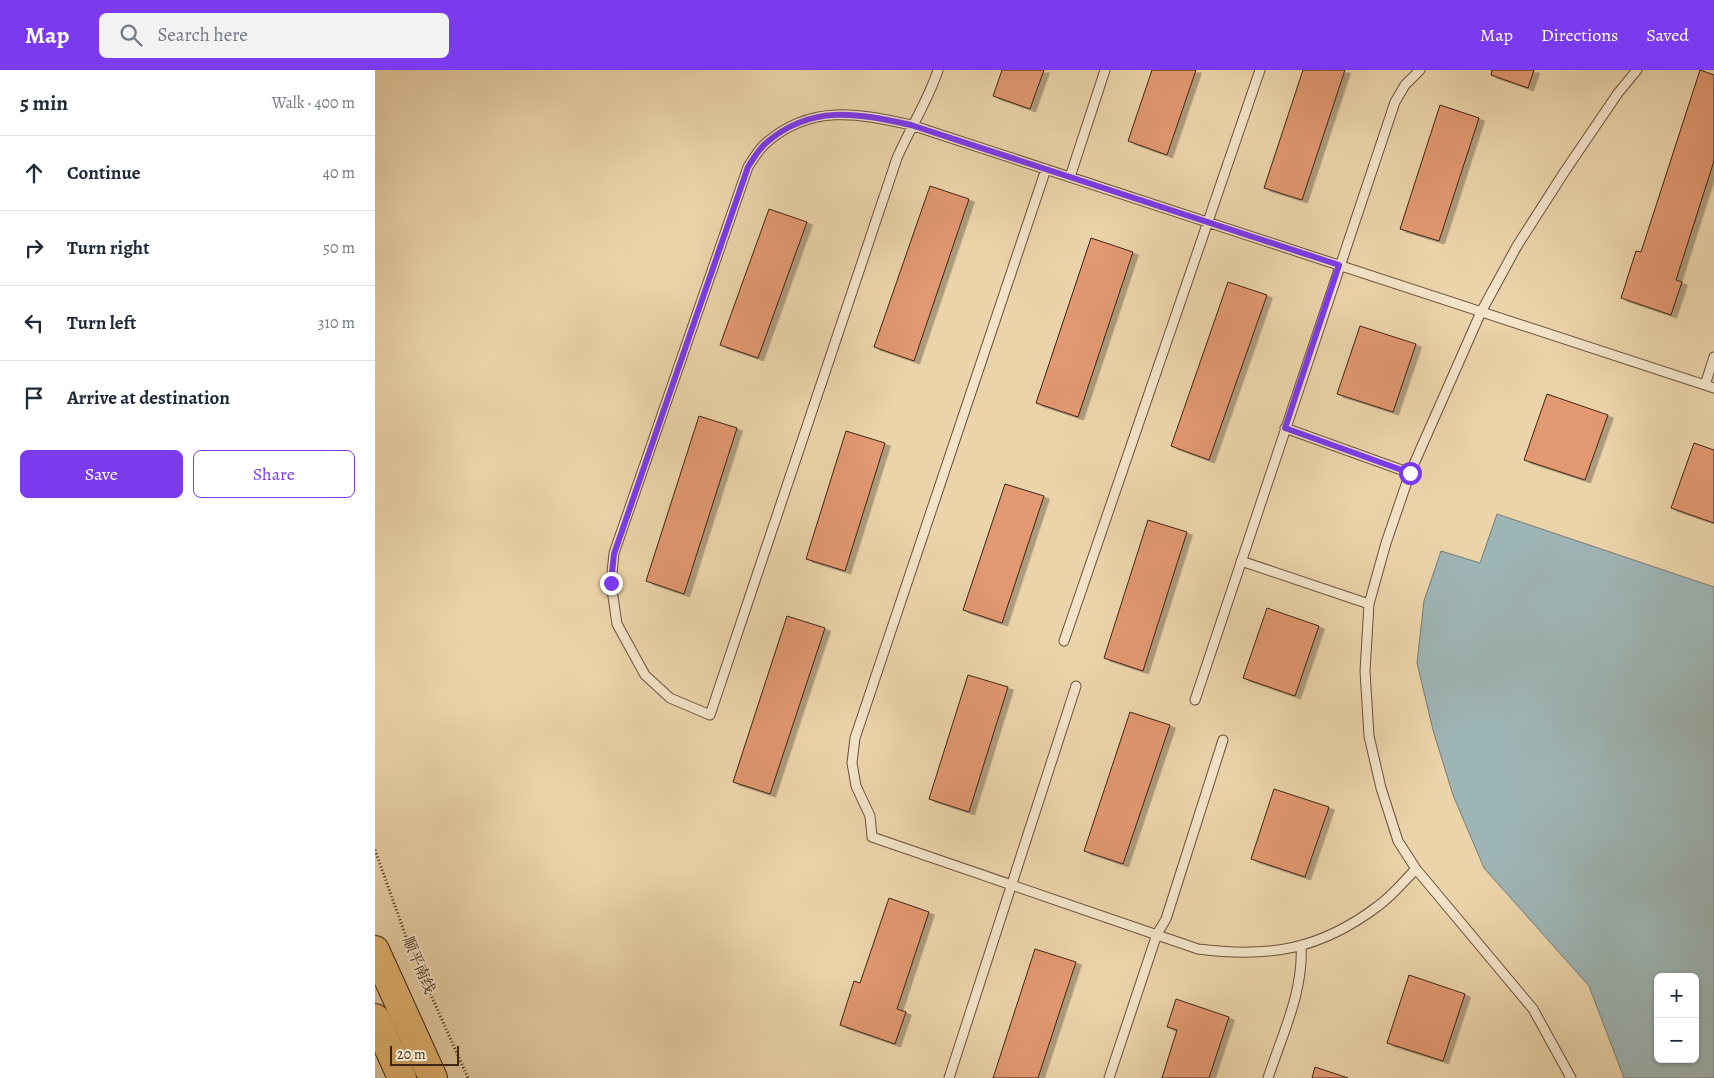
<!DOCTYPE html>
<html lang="en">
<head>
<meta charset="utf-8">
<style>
	:root { --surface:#fff; --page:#f2f2f3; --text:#1f2937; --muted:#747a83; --line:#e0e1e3; --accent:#7c3aed }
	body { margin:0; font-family:Alegreya,"Noto Serif SC",serif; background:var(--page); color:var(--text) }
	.controls { position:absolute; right:15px; bottom:15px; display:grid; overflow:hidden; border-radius:8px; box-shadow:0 1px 4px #0004 }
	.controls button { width:45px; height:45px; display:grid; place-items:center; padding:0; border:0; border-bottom:1px solid var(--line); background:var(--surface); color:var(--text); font:25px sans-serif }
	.scale { position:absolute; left:15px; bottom:12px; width:69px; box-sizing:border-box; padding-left:5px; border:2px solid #3f2414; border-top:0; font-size:14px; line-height:18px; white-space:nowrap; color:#3f2414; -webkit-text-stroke:4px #f3e3c8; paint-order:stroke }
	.stop { position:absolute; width:15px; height:15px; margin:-11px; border:4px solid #7c3aed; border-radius:50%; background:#fff }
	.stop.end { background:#7c3aed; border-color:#fff; box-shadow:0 1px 5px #0008 }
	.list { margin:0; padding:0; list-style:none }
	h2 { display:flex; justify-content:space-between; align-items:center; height:65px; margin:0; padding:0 20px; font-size:21px }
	h2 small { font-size:16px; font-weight:400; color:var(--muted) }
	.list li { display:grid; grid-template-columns:32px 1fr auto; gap:15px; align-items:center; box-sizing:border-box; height:75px; padding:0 20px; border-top:1px solid var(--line) }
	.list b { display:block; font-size:19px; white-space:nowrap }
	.list em { font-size:16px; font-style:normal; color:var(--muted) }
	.actions { display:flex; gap:10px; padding:15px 20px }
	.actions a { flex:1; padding:11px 0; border:1px solid var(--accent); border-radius:8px; text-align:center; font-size:18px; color:var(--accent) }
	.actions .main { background:var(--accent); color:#fff }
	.icon { flex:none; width:28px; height:28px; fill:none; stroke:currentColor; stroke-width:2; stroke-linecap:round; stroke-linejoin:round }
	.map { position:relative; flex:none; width:1339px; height:1008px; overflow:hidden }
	header { display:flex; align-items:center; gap:30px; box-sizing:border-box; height:70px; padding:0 25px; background:var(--accent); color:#fff }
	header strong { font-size:24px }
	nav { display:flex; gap:28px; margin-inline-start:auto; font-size:18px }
	.search { width:350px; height:45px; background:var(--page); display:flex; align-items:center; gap:12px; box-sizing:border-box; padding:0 18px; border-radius:8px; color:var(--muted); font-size:19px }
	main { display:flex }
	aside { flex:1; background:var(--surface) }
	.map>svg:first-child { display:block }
	.water { fill:#9eb5b5; stroke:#787b75; fill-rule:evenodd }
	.building { fill:#e29870; stroke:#3f2414; filter:url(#shadow) }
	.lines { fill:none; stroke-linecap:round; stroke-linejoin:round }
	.lane-casing { stroke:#6a503a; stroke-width:11 }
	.primary-casing { stroke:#3f2414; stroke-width:30 }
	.path { stroke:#3f2414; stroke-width:3; stroke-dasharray:1 2.5; stroke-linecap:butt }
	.lane { stroke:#f3e3c8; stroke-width:9 }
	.primary { stroke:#e6ba75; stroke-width:28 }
	.route { stroke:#7c3aed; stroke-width:6 }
	.labels { text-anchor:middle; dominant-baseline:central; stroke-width:4.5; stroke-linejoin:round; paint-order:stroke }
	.street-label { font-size:15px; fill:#3f2414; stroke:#f3e3c8 }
</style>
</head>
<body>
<header>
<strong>Map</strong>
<div class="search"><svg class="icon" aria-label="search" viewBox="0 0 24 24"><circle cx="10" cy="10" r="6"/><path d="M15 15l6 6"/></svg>Search here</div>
<nav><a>Map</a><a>Directions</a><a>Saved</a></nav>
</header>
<main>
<aside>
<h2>5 min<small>Walk · 400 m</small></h2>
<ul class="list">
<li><svg class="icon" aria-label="ahead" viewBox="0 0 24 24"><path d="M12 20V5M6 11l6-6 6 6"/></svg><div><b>Continue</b></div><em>40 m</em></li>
<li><svg class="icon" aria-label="right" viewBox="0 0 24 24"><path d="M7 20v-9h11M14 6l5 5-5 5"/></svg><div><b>Turn right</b></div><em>50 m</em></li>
<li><svg class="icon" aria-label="left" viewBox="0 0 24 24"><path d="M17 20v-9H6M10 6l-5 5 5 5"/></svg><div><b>Turn left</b></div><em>310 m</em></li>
<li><svg class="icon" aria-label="arrive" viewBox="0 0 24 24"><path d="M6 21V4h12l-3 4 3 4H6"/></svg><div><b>Arrive at destination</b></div></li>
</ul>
<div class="actions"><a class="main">Save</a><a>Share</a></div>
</aside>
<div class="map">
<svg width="1339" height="1008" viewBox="0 0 1339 1008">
	<defs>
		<filter id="shadow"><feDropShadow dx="5.5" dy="3" stdDeviation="0" flood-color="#0004"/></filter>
	</defs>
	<rect width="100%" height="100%" fill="#ecd4aa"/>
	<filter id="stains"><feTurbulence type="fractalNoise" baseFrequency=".004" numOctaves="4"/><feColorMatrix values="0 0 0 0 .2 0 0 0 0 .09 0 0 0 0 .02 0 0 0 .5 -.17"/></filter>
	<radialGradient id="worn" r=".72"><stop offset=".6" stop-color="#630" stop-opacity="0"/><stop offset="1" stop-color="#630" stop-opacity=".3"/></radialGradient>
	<path class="water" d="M1122 444 1339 517V1008H1249L1214 916 1109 798 1078 725 1058 660 1042 593 1049 531 1066 481 1105 493ZM1283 907H1320V989H1283Z"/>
	<path class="building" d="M627 0H669L655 39 618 26Z
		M777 0H821L792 85 753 71Z
		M928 0H970L927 130 889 118Z
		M1117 0H1159L1153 18 1116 5Z
		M1325 0 1339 5V91L1301 210 1307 212 1296 245 1246 228 1261 181 1266 182Z
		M1065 35 1104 48 1064 171 1025 159Z
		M555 116 594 129 539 291 499 277Z
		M394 139 432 152 383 288 345 275Z
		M716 168 758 182 703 347 661 333Z
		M853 212 892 225 834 390 796 376Z
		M985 256 1041 274 1018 342 962 324Z
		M1172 324 1233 345 1210 410 1149 390Z
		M324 346 362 358 309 524 271 511Z
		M471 361 510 373 470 501 431 489Z
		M1319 373 1339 380V453L1296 438Z
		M630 414 669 426 627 553 588 540Z
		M773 450 812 462 768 601 729 588Z
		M892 538 944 556 920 626 868 608Z
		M412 546 450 558 395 724 358 712Z
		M593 605 633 617 594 742 554 729Z
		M755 642 795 655 748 794 709 781Z
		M899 719 954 737 930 807 876 789Z
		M514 828 554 842 522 939 531 942 520 974 465 955 479 911 485 913Z
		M660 879 701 892 663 1008H618Z
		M1034 905 1090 924 1068 991 1012 973Z
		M801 929 854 947 834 1008H787L802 960 792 957Z
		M940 997 973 1008H937Z"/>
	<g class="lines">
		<g class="lane-casing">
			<path id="lane" d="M563 0C553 31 535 58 522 88L335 645 295 628 270 605 242 554 236 513 239 483 373 97C378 89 384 79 391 73 436 34 482 43 536 55L1339 318
				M671 99 480 668 477 693 481 716 495 746 497 767 823 879C894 888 945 880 1003 836 1017 826 1029 811 1041 799
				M695 107 730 0
				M1330 315 1339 287
				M910 358 1035 403
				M866 491 994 534
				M689 571 885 0
				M820 630 1020 32 1030 15 1045 0
				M574 1008 701 616
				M734 1008 782 864 791 849 848 670
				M893 1008C907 965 929 921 926 875
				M1196 1008 1158 939 1041 799 1023 771 1006 718 994 666 990 601 994 534 1011 473 1035 403 1106 242 1142 176 1190 101 1243 23 1262 0"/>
		</g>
		<g class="primary-casing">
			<path id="primary" d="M0 880 58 1008
				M0 948 27 1008"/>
		</g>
		<path class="path" d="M0 780 35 878 93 1008"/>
		<use href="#lane" class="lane"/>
		<use href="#primary" class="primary"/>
	</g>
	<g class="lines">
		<path class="route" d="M236 513 239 484 373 97C378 89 384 79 391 73 436 34 482 43 536 55L964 195 910 358 1035 403"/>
	</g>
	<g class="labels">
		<g class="street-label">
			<text transform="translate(44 895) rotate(67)">顺平南线</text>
		</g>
	</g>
	<rect width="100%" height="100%" filter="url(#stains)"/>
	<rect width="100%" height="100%" fill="url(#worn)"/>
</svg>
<div class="controls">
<button>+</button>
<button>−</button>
</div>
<div class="scale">20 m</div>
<div class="stop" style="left:1035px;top:403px"></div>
<div class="stop end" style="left:236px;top:513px"></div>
</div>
</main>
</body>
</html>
